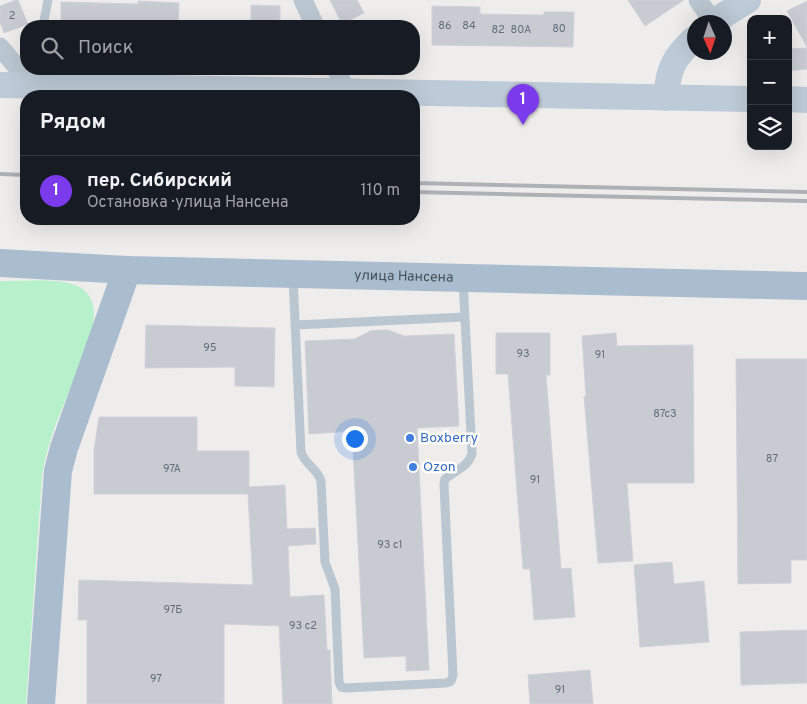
<!DOCTYPE html>
<html lang="ru">
<head>
<meta charset="utf-8">
<style>
	:root { --surface:#171b24; --page:#20242c; --text:#f1f3f6; --muted:#9ea1a6; --line:#363941; --accent:#7c3aed }
	body { margin:0; font-family:Overpass,sans-serif; background:var(--page); color:var(--text) }
	.controls { position:absolute; right:15px; top:15px; display:grid; overflow:hidden; border-radius:10px; box-shadow:0 5px 20px #0002 }
	.controls button { width:45px; height:45px; display:grid; place-items:center; padding:0; border:0; border-bottom:1px solid var(--line); background:var(--surface); color:var(--text); font:25px sans-serif }
	.compass { position:absolute; left:687px; top:15px; width:45px; height:45px; border-radius:50%; background:var(--surface); box-shadow:0 5px 20px #0002; rotate:177deg }
	.you { position:absolute; left:354px; top:438px; width:18px; height:18px; margin:-12px; border:4px solid #fff; border-radius:50%; background:#1a73e8; box-shadow:0 0 0 8px #1a73e833 }
	.badge { display:grid; place-items:center; width:32px; height:32px; border-radius:50%; background:var(--accent); color:#fff; font-size:16px; font-weight:700 }
	.pin { position:absolute; translate:-50% -41px; filter:drop-shadow(0 1px 2px #0008) }
	.pin::after { content:''; position:absolute; top:26px; width:18px; height:15px; background:inherit; clip-path:polygon(0 0,100% 0,50% 100%) }
	.list { margin:0; padding:0; list-style:none }
	h2 { display:flex; justify-content:space-between; align-items:center; height:65px; margin:0; padding:0 20px; font-size:21px }
	h2 small { font-size:16px; font-weight:400; color:var(--muted) }
	.list li { display:grid; grid-template-columns:32px 1fr auto; gap:15px; align-items:center; box-sizing:border-box; height:70px; padding:0 20px; border-top:1px solid var(--line) }
	.list b { display:block; font-size:19px; white-space:nowrap }
	.list p { margin:0; font-size:16px; white-space:nowrap; color:var(--muted) }
	.list em { font-size:16px; font-style:normal; color:var(--muted) }
	.icon { flex:none; width:28px; height:28px; fill:none; stroke:currentColor; stroke-width:2; stroke-linecap:round; stroke-linejoin:round }
	.map { position:relative; flex:none; width:807px; height:704px; overflow:hidden }
	.search { position:absolute; background:var(--surface); box-shadow:0 5px 20px #0002; left:20px; top:20px; width:400px; height:55px; display:flex; align-items:center; gap:12px; box-sizing:border-box; padding:0 18px; border-radius:20px; color:var(--muted); font-size:19px }
	.panel { position:absolute; background:var(--surface); box-shadow:0 5px 20px #0002; left:20px; top:90px; width:400px; height:135px; border-radius:20px }
	.map>svg:first-child { display:block }
	.green { fill:#b6f1cc }
	.building { fill:#c8cbd2; stroke:#d0d2d9 }
	.lines { fill:none; stroke-linecap:round; stroke-linejoin:round }
	.lane { stroke:#bbc7d0; stroke-width:9 }
	.street { stroke:#bbc7d0; stroke-width:19 }
	.secondary { stroke:#bdcad7; stroke-width:26 }
	.primary { stroke:#a9bdce; stroke-width:28 }
	.rail { stroke:#aeb2b7; stroke-width:4 }
	.shop-dot { fill:#3f7fe0; stroke:#fff; stroke-width:2 }
	.labels { text-anchor:middle; dominant-baseline:central; stroke-width:5; stroke-linejoin:round; paint-order:stroke }
	.number-label { font-size:11px; fill:#646f79 }
	.street-label { font-size:14px; fill:#43505b; stroke:#fff }
	.shop-label { font-size:14px; fill:#366cbe; stroke:#fff; text-anchor:start }
</style>
</head>
<body>
<div class="map">
<svg width="807" height="704" viewBox="0 0 807 704">
	<rect width="100%" height="100%" fill="#efecec"/>
	<path class="green" d="M0 281C55 282 113 268 88 347 71 389 49 431 42 476L26 704H0Z"/>
	<path class="building" d="M16 0H18L28 24 4 33 0 22V6Z
		M330 0H357L364 13 342 24Z
		M628 0H684L645 26Z
		M138 1 179 3 178 26H61V2L138 4Z
		M807 1V47L787 11Z
		M251 5 280 6V26H251Z
		M432 6 480 7V14L544 15V12H574L573 47 432 45Z
		M807 48V69L788 71V49Z
		M146 325 275 328 274 387 235 386V367L145 368Z
		M379 330H388L404 336 454 334 459 426 417 428 429 670 406 671V656L364 658 352 431 309 434 305 341 355 339 370 331Z
		M496 333H550V375H546L561 569 571 568 575 617 534 620 530 569H523L508 374H496Z
		M616 333 617 346 693 345 694 483H627L633 561 598 563 584 396H586L582 336Z
		M736 359H807V560H791V583L738 584Z
		M99 417H197V451H249V487L285 485 287 529 315 528 316 544 288 546 290 597 324 595 327 650H330L332 704H283L279 626 224 624V704H87V620H78L79 580 253 585 248 494H94V450Z
		M672 562 674 584 704 581 709 642 640 647 634 565Z
		M807 630V683L741 685 740 632Z
		M590 670 593 704H530L528 675Z"/>
	<g class="lines">
		<path class="lane" d="M43 26 48 0
			M293 277 301 452C305 465 318 469 321 481L325 562 335 589 339 682 341 687 346 688 446 683 451 681 453 675 444 484 445 479C454 471 469 467 472 453L463 281
			M295 325 465 317"/>
		<path class="street" d="M303 0 315 26
			M698 0 713 22
			M0 47 32 85
			M336 69 346 90"/>
		<path class="secondary" d="M713 22 748 0
			M0 85C250 88 500 95 751 99
			M666 98C668 70 673 58 694 39
			M788 99 807 100"/>
		<g class="primary">
			<path id="s1" d="M0 263 127 270 807 286"/>
			<path d="M41 704 58 471 64 448 127 270"/>
		</g>
		<path class="rail" d="M0 174 26 175
			M414 183 807 192
			M414 192 807 201"/>
	</g>
	<g class="shop-dot">
		<circle cx="410" cy="438" r="5"/>
		<circle cx="413" cy="467" r="5"/>
	</g>
	<g class="labels">
		<g class="number-label">
			<text x="12" y="16">2</text>
			<text x="445" y="26">86</text>
			<text x="469" y="26">84</text>
			<text x="559" y="29">80</text>
			<text x="498" y="30">82</text>
			<text x="521" y="30">80А</text>
			<text x="210" y="348">95</text>
			<text x="523" y="354">93</text>
			<text x="600" y="355">91</text>
			<text x="665" y="414">87с3</text>
			<text x="772" y="459">87</text>
			<text x="172" y="469">97А</text>
			<text x="535" y="480">91</text>
			<text x="390" y="545">93 с1</text>
			<text x="173" y="610">97Б</text>
			<text x="303" y="626">93 с2</text>
			<text x="156" y="679">97</text>
			<text x="560" y="690">91</text>
		</g>
		<g class="street-label">
			<text stroke="none"><textPath href="#s1" startOffset="404">улица Нансена</textPath></text>
		</g>
		<g class="shop-label">
			<text x="420" y="438">Boxberry</text>
			<text x="423" y="467">Ozon</text>
		</g>
	</g>
</svg>
<div class="controls">
<button>+</button>
<button>−</button>
<button><svg class="icon" aria-label="layers" viewBox="0 0 24 24"><path d="M12 4l9 5-9 5-9-5zM3 14l9 5 9-5"/></svg></button>
</div>
<svg class="compass" viewBox="-18 -18 36 36"><path d="M0-13l5 13h-10z" fill="#e53935"/><path d="M0 13l5-13h-10z" fill="#9ea1a6"/></svg>
<div class="you"></div>
<div class="pin badge" style="left:523px;top:125px">1</div>
<div class="search"><svg class="icon" aria-label="search" viewBox="0 0 24 24"><circle cx="10" cy="10" r="6"/><path d="M15 15l6 6"/></svg>Поиск</div>
<section class="panel">
<h2>Рядом<small></small></h2>
<ul class="list">
<li><span class="badge">1</span><div><b>пер. Сибирский</b><p>Остановка · улица Нансена</p></div><em>110 m</em></li>
</ul>
</section>
</div>
</body>
</html>
